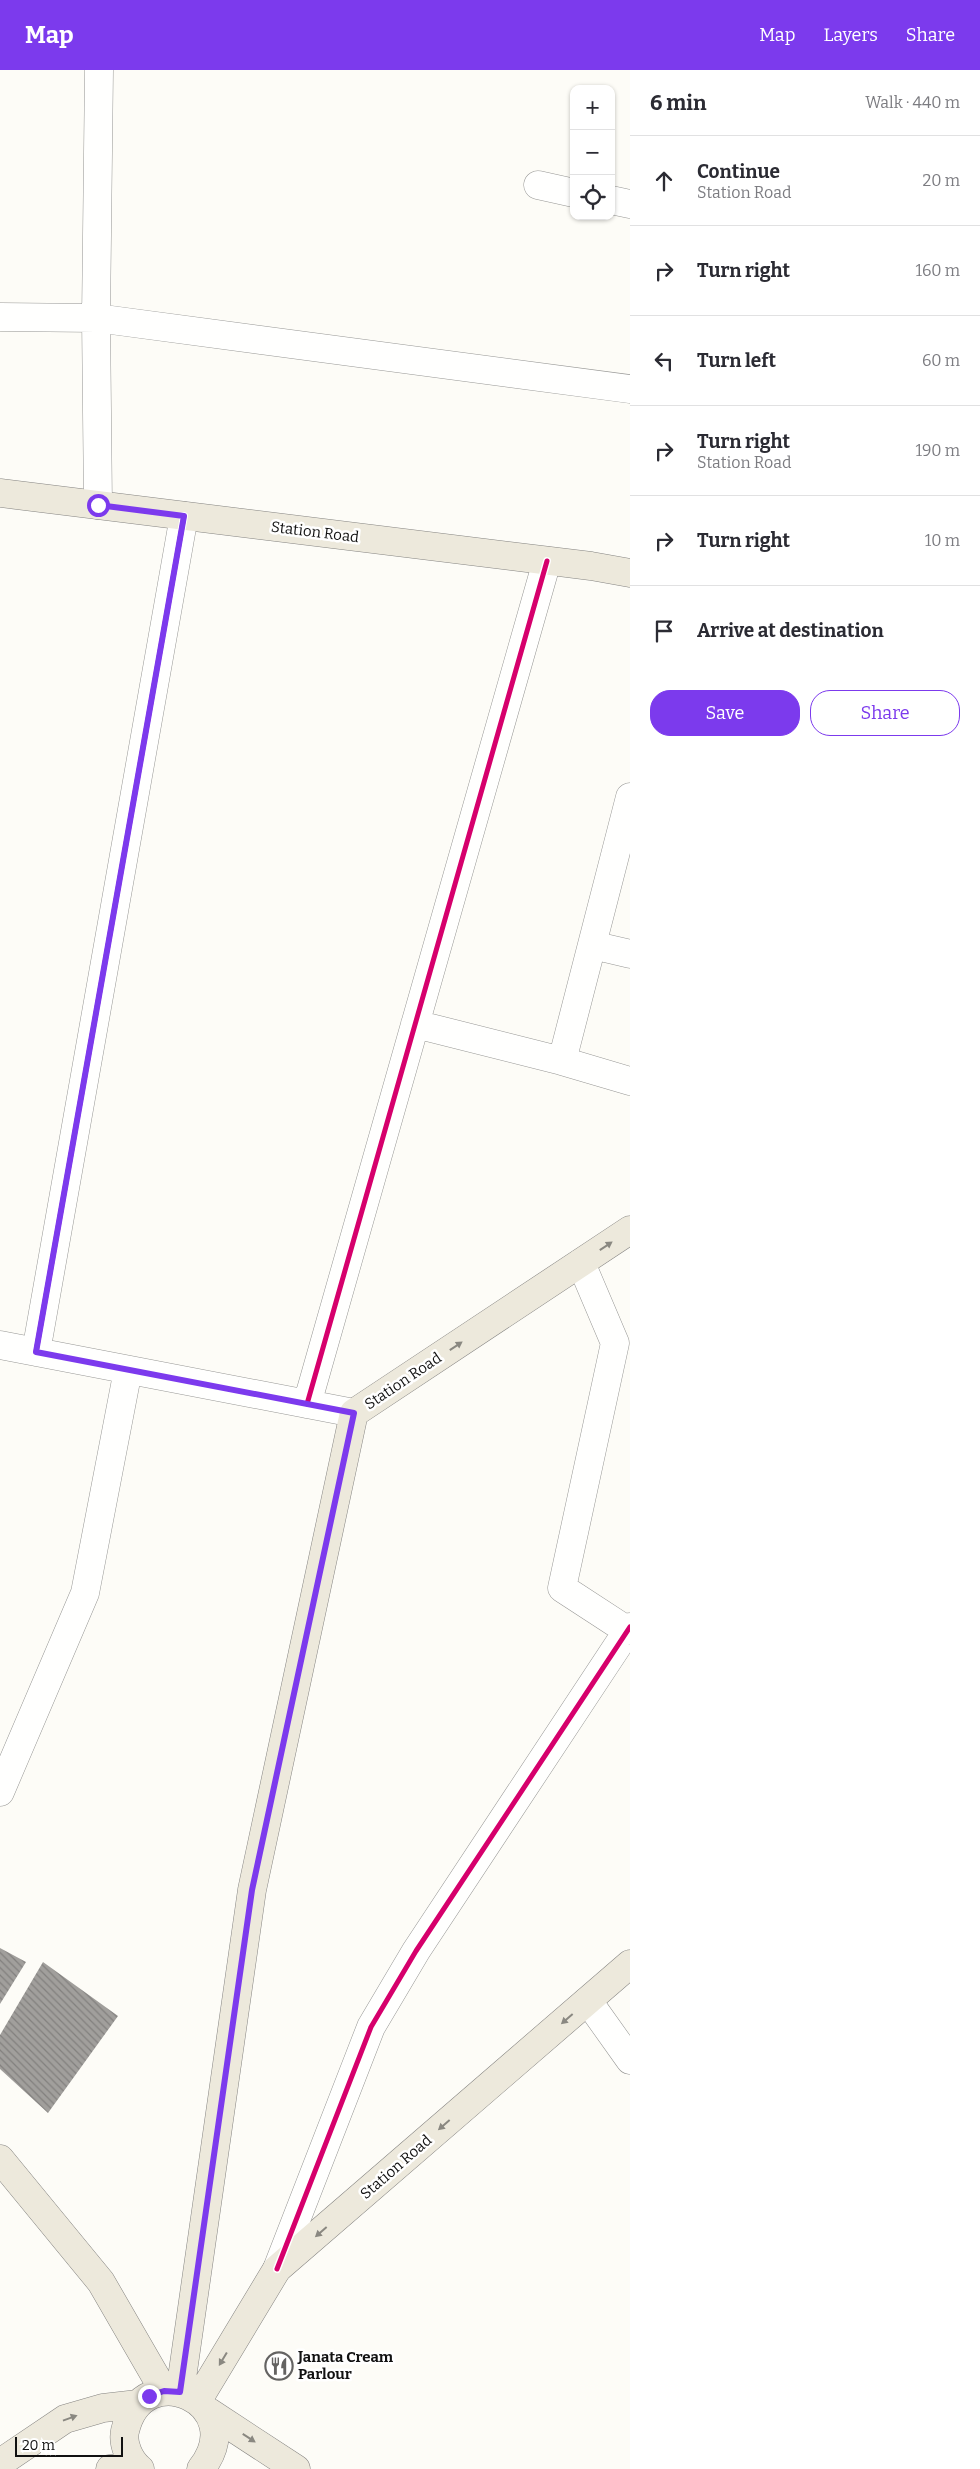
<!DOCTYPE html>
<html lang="en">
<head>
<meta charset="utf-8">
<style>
	:root { --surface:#fff; --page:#f2f2f3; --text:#2b2b33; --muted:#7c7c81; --line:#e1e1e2; --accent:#7c3aed }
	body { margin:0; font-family:Bitter,serif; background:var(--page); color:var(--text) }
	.controls { position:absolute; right:15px; top:15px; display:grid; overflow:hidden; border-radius:10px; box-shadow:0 1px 4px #0004 }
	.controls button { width:45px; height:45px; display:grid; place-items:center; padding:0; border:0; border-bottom:1px solid var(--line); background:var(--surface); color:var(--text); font:25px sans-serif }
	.scale { position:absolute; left:15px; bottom:12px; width:108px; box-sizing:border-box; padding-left:5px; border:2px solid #111; border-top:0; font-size:14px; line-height:18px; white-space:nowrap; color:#111; -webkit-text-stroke:4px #fff; paint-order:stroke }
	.stop { position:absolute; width:15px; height:15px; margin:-11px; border:4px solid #7c3aed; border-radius:50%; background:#fff }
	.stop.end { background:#7c3aed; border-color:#fff; box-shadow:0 1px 5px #0008 }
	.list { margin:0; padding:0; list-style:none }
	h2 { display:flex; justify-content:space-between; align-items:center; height:65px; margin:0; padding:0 20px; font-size:21px }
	h2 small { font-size:16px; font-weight:400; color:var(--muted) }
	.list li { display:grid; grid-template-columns:32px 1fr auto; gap:15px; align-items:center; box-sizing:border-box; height:90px; padding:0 20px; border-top:1px solid var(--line) }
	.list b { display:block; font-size:19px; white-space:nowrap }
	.list p { margin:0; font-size:16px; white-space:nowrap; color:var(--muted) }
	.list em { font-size:16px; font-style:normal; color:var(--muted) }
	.actions { display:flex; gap:10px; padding:15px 20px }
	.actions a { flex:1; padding:11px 0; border:1px solid var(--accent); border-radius:20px; text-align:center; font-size:18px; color:var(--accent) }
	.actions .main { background:var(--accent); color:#fff }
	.icon { flex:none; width:28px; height:28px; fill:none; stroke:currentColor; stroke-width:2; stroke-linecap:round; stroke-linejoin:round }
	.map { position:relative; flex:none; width:630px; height:2399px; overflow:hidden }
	header { display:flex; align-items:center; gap:30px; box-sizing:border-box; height:70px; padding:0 25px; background:var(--accent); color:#fff }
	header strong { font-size:24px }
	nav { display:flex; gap:28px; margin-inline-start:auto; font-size:18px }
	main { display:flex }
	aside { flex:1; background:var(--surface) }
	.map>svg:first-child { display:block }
	.building { fill:url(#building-back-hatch) }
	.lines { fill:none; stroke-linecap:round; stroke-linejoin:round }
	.minor-casing { stroke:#979795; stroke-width:29 }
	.major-casing { stroke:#858482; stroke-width:29 }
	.minor { stroke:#fffffe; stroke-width:28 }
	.major { stroke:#ede9dc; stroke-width:28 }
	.cycleway-casing { stroke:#fff; stroke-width:8 }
	.cycleway { stroke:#d6006c; stroke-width:5 }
	.oneway { fill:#8a8881 }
	.route { stroke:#7c3aed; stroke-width:6 }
	.labels { text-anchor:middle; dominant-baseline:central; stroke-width:5; stroke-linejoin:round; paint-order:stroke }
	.street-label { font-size:15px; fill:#111; stroke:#fff }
	.poi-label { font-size:15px; font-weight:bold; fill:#111; stroke:#fff; text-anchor:start }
</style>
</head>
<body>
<header>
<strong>Map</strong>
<nav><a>Map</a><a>Layers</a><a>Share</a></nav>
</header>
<main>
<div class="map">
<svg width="630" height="2399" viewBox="0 0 630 2399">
	<defs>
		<pattern id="building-back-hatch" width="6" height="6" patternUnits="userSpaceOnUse" patternTransform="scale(1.25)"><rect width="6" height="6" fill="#a19f9c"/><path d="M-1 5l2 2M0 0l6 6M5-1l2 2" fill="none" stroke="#82807e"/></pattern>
	</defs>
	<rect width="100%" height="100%" fill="#fdfcf7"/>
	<path class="building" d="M0 1878 26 1892 0 1934Z
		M43 1892 118 1946 48 2043 0 1999V1965Z"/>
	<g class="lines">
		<g class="minor-casing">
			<path id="minor" d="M538 115 574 123
				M611 130 630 134
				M0 247 96 248 630 319
				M98 435 96 248 99 0
				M630 727 562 991 630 1011
				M592 875 630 884
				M415 954 562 991
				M581 1193 615 1273 562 1518 628 1561
				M0 1275 354 1343
				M36 1282 184 446
				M307 1334 547 491
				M0 1722 85 1523 128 1300
				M588 1931 630 1990
				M277 2199 371 1957 416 1881 630 1557"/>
		</g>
		<g class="major-casing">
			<path id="major" d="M0 423 591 496 630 503
				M0 2089 101 2212 164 2321
				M180 2322 252 1820 354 1343 630 1160
				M198 2330 277 2199 630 1894
				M209 2342 296 2399
				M0 2393 65 2349 103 2338 138 2334
				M110 2399 136 2396
				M140 2399C130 2391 122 2374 125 2361 143 2283 252 2334 201 2399"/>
		</g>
		<use href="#minor" class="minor"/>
		<use href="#major" class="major"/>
		<g class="cycleway-casing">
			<path id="cycleway" d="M36 1282 184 446
				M307 1334 547 491
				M277 2199 371 1957 416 1881 630 1557"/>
		</g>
		<use href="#cycleway" class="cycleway"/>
	</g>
	<defs><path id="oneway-solid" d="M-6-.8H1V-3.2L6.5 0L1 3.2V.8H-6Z" transform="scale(1.25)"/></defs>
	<g class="oneway">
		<use href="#oneway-solid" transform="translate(606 1176) rotate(-34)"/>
		<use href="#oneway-solid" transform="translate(456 1276) rotate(-34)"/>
		<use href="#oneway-solid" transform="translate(567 1949) rotate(139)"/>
		<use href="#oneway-solid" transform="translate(444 2055) rotate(139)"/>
		<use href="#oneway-solid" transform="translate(321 2162) rotate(139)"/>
		<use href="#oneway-solid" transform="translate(223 2289) rotate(121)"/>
		<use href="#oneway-solid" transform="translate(70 2348) rotate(-20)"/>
		<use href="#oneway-solid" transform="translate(249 2368) rotate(33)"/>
	</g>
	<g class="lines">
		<path class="route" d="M98 435 184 446 36 1282 354 1343 252 1820 180 2322 164 2321 149 2326"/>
	</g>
	<defs>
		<g id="restaurant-ring" transform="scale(1.4375)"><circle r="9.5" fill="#fff" stroke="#646362" stroke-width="1.5"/><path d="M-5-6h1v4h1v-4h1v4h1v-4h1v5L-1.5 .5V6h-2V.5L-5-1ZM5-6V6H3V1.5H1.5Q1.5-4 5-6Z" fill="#646362"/></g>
	</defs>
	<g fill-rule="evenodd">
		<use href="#restaurant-ring" x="279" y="2296"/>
	</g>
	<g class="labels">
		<g class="street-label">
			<text transform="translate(315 462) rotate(7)">Station Road</text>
			<text transform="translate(403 1311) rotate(-34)">Station Road</text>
			<text transform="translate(396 2097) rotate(-41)">Station Road</text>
		</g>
		<g class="poi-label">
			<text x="298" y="2287">Janata Cream<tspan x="298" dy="17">Parlour</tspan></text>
		</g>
	</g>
</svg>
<div class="controls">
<button>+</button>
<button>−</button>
<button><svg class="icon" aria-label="locate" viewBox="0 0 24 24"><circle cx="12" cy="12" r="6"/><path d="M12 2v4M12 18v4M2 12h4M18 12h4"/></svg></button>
</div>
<div class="scale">20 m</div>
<div class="stop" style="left:98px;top:435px"></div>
<div class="stop end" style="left:149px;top:2326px"></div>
</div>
<aside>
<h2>6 min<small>Walk · 440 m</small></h2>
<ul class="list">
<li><svg class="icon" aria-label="ahead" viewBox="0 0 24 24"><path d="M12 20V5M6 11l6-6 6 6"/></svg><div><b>Continue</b><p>Station Road</p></div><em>20 m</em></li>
<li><svg class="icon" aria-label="right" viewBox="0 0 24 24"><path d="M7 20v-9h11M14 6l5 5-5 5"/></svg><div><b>Turn right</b></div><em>160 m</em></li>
<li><svg class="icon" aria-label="left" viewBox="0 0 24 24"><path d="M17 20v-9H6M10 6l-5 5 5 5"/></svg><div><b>Turn left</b></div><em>60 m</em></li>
<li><svg class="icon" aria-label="right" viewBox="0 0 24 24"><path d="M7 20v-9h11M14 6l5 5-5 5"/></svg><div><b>Turn right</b><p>Station Road</p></div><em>190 m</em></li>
<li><svg class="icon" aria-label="right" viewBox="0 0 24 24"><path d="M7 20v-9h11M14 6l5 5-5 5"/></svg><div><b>Turn right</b></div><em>10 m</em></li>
<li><svg class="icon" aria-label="arrive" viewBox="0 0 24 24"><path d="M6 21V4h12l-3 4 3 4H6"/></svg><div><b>Arrive at destination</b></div></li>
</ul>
<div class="actions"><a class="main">Save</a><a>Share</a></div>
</aside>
</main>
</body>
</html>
